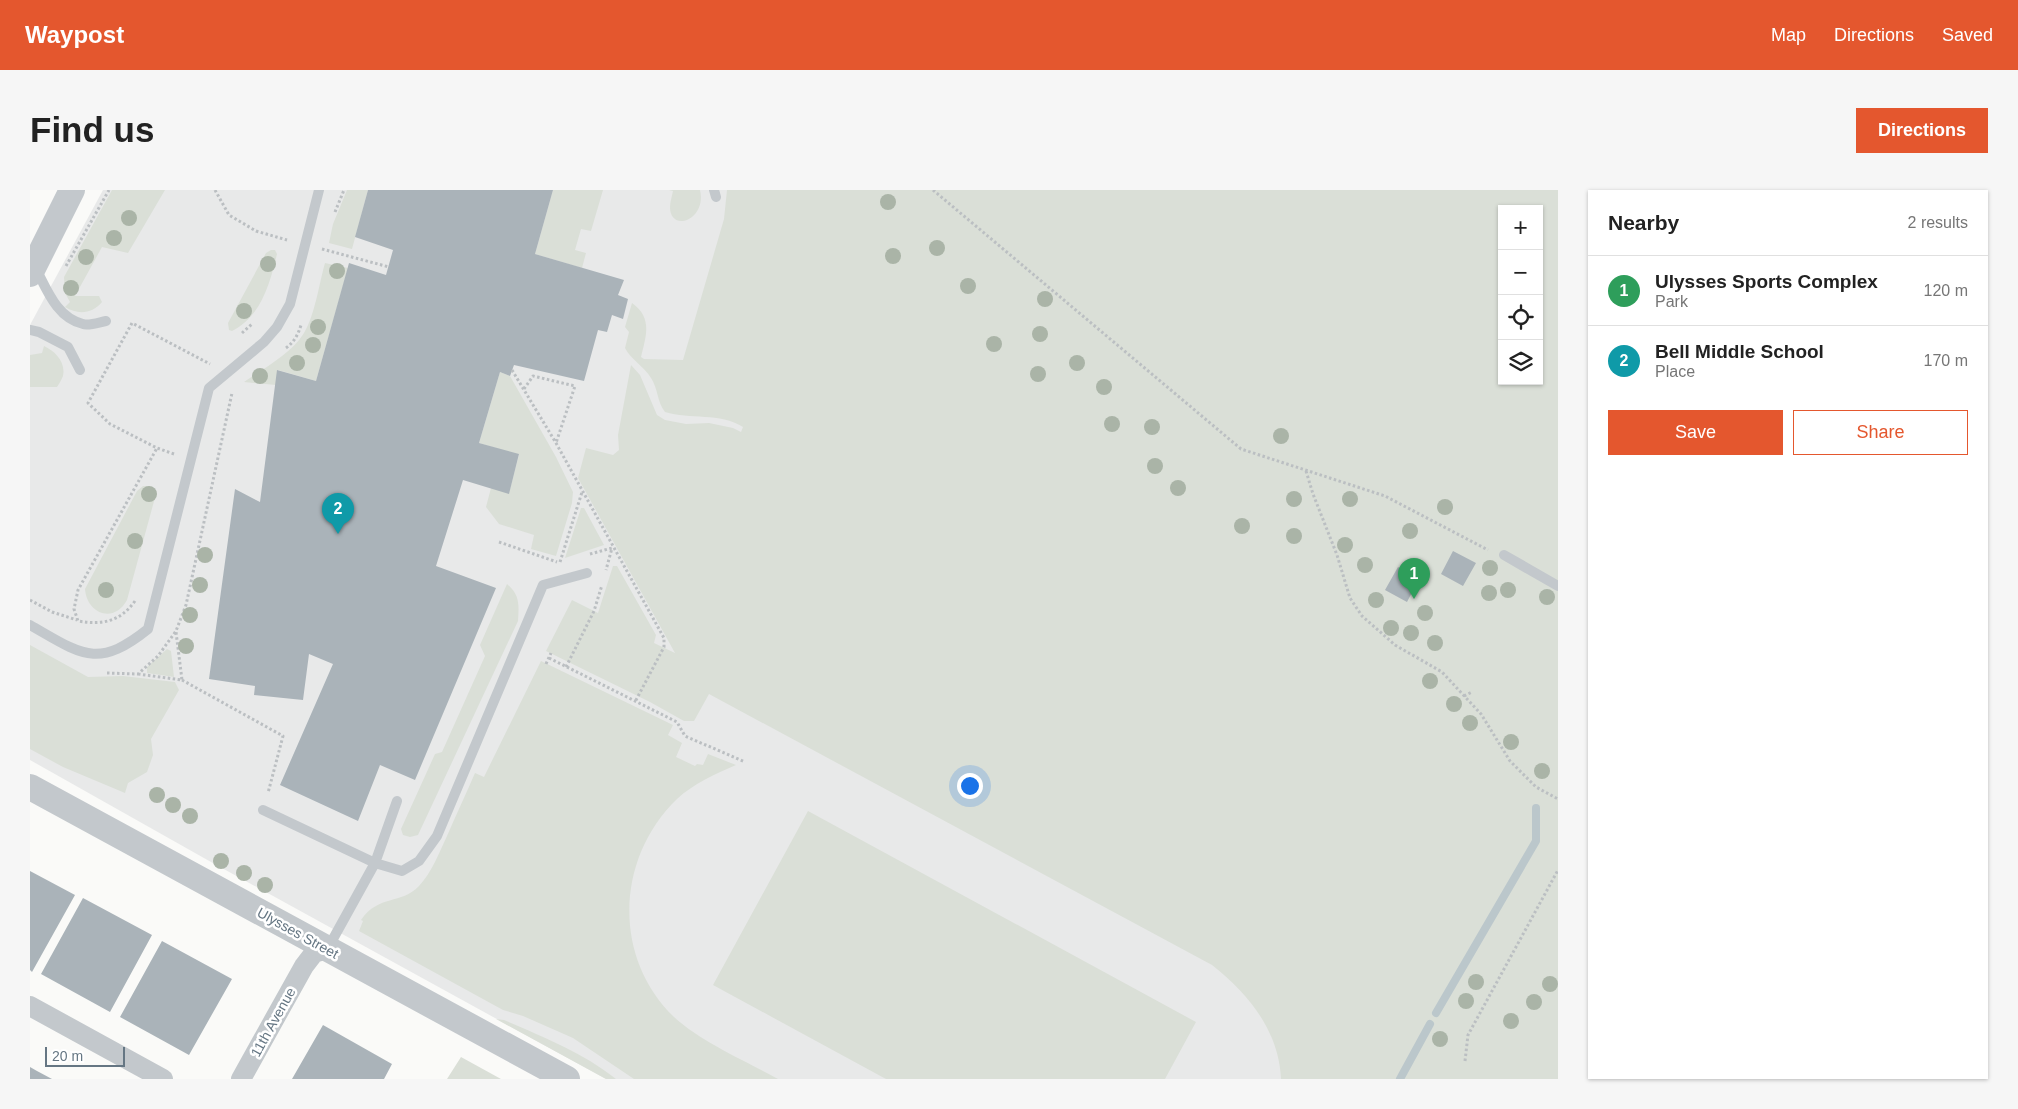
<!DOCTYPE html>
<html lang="en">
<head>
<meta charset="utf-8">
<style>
	:root { --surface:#fff; --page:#f6f6f6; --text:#222; --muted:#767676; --line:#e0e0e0; --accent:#e4572e }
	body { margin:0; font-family:Arial,sans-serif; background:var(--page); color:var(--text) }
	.controls { position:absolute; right:15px; top:15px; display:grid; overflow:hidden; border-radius:0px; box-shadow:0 1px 4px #0004 }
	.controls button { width:45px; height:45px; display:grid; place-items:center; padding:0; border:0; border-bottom:1px solid var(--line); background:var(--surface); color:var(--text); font:25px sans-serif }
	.scale { position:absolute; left:15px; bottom:12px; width:80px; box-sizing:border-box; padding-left:5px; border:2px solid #657683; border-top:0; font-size:14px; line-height:18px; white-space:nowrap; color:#657683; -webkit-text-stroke:4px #fff; paint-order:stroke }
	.you { position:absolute; left:939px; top:595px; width:18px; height:18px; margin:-12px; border:4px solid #fff; border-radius:50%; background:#1a73e8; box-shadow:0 0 0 8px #1a73e833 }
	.badge { display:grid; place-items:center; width:32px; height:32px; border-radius:50%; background:var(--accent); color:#fff; font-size:16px; font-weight:700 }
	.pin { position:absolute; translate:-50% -41px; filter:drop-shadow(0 1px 2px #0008) }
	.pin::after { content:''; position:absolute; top:26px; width:18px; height:15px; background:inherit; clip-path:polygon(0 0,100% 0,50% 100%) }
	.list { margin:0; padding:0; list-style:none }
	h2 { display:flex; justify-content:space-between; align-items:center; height:65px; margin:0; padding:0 20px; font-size:21px }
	h2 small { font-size:16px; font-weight:400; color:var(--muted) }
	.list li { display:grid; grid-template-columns:32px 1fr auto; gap:15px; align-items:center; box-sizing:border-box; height:70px; padding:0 20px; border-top:1px solid var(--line) }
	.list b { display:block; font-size:19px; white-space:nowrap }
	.list p { margin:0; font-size:16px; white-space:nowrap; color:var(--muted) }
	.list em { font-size:16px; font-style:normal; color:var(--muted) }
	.actions { display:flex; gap:10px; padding:15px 20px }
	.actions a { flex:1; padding:11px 0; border:1px solid var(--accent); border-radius:0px; text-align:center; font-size:18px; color:var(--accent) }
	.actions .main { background:var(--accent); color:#fff }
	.icon { flex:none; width:28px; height:28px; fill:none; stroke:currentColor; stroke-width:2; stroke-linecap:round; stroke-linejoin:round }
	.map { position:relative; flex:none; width:1528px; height:889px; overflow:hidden; border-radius:0px }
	header { display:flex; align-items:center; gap:30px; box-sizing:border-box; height:70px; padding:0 25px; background:var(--accent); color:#fff }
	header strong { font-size:24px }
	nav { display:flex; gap:28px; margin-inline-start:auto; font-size:18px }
	.intro { display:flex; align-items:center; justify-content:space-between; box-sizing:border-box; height:120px; padding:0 30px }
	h1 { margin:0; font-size:35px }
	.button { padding:12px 22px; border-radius:0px; background:var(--accent); color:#fff; font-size:18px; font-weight:700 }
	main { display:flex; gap:30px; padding:0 30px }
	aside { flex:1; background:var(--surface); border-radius:0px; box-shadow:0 1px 4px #0004 }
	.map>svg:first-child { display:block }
	.built { fill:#e8e9e9 }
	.green { fill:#dadfd7; fill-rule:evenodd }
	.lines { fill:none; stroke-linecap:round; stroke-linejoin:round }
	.stream { stroke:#bbc7cb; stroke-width:8 }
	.building { fill:#aab3b9 }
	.path { stroke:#bbbfc2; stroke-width:3; stroke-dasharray:2.5 2.5; stroke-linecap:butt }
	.service { stroke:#c3c8cc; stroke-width:10 }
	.minor { stroke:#c3c8cc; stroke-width:20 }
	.tertiary { stroke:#c3c8cc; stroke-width:26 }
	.tree { fill:#aab4a7 }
	.labels { text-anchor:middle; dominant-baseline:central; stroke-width:5; stroke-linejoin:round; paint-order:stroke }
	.street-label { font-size:14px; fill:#657683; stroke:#fff }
</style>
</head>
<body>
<header>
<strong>Waypost</strong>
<nav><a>Map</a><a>Directions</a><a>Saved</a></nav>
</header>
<div class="intro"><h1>Find us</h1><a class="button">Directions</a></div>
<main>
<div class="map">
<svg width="1528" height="889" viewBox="0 0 1528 889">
	<rect width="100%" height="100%" fill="#fafaf8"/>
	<path class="built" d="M73 0H739L1491 626 1347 889H576L181 672 0 570V135Z"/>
	<path class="green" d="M82 0H135L98 63 72 57 45 106H69L72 112C62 124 48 125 35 117L40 112 35 103 34 87Z
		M317 0H338L322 59 299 53 303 34Z
		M523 0H573L561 41 551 39 545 60 556 63 552 78 505 64Z
		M639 0H670C677 30 640 43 640 17 640 12 642 6 643 1Z
		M697 0H1528V889H1251C1249 841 1218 803 1182 775L679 504 664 531H654L620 512 516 461 542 410 568 423 583 376H587L626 445 624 453 645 463 548 288 556 258 583 265 589 260 588 245 601 175 610 185 627 225 635 230 656 234 679 233 703 238 711 242 713 237C690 222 660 230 635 222 627 212 628 198 621 188 614 176 601 170 595 158L599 142 595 137 602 113C623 128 616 146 611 167L614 169 653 170 694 29ZM1472 19H1509V191H1472Z
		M241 60H245L247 64C240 93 231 127 202 141L199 140 198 133 236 63Z
		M295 73 318 78 286 191 248 180 246 195 214 192C234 178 261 164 274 143 285 125 289 94 295 73Z
		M14 156C25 161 36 172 33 186 32 189 29 194 27 197H0V165L12 163Z
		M470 182 480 186 526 267 543 302 542 313 526 366 501 359 504 345 469 334 456 317 461 298 479 303 489 265 449 253Z
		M113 296H119L126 304 97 410C84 434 57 424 55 399L107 301Z
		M551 318H554L574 355 535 368Z
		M477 394C490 405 489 415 488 431L388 645 380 647 373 645 371 639 405 564 412 562 455 466 450 455Z
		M0 455 58 487 93 486 145 492 149 500 121 549 123 565 117 582 98 593 95 603 33 577 0 559Z
		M137 459 141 461 144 487 117 483V477Z
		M511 471 643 535 638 545 652 553 646 567 665 576 667 574 673 575 678 564 706 575C685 584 663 594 647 609 586 668 582 767 644 827 671 852 716 871 748 889H604L543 848 493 826 473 820 329 741 333 731 331 730C349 704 371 715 389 696 402 682 409 663 417 646 426 625 436 604 445 583L454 587Z
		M778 621 1166 832 1135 889H856L683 795Z
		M466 829 474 830C513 847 552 862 586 889H576Z
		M431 867 471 889H417Z"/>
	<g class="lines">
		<path class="stream" d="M1406 823 1506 651V618
			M1370 889 1400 834"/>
	</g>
	<path class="building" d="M338 0H523L505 64 594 90 588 105 598 109 593 129 582 125 577 142 568 140 554 191 484 175 480 186 470 182 449 253 489 264 479 304 433 290 406 376 466 398 385 590 350 575 328 631 250 595 303 474 279 464 273 510 224 505 225 496 179 489 205 299 230 312 247 180 286 191 319 73 356 85 363 60 325 47Z
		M1423 361 1446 373 1433 396 1411 384Z
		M1368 377 1389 389 1377 412 1355 400Z
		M0 681 45 705 2 782 0 780Z
		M53 708 122 745 80 822 11 784Z
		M132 751 202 789 159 865 90 827Z
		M293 835 362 874 354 889H262Z
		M0 877 7 881 22 889H0Z"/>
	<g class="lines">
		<path class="path" d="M185 0 199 25 226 41 257 50
			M903 0 1211 259 1355 306 1458 360
			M305 22 314 0
			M292 59 359 77
			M36 76 79 0
			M212 143 222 134
			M256 158C264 152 268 145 271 135
			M482 180 526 253 634 448V457L605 512
			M494 199 503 186 545 196 526 253
			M144 264 127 258 80 234 58 213 102 133 180 174
			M1276 281 1283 304 1307 365 1320 408 1332 426 1365 455 1412 482 1451 524 1480 571 1506 597 1528 609
			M469 352 527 372
			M560 364 582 358 576 380
			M530 372 552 302
			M0 410 22 422 47 430
			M105 411C90 432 72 435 48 431L44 419 48 400 127 258
			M519 468 647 532 655 546 715 572
			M516 474 521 463
			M536 477 564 421 572 395
			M77 483 108 484 128 466 146 441 156 415 202 203
			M108 484 152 490 146 442
			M152 490 253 546 238 603
			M1434 506 1442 502
			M1435 871 1438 845 1528 680"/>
		<path class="service" d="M684 0 686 7
			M6 79C17 100 27 128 53 134 59 136 70 132 76 131
			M0 140 9 142 38 157 50 180
			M1474 365 1528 396
			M0 435C51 464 67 480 118 439L179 198 234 152 247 137 260 114 289 0
			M233 620 345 673 367 611
			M298 758 345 673 372 681 389 671 407 646 513 395 557 383"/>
		<path class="minor" d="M0 816 133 889
			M211 889 274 776 284 763 298 759"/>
		<path class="tertiary" d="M0 84 42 0
			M0 597 537 889"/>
	</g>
	<g class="tree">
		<circle cx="858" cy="12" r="8"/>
		<circle cx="99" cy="28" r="8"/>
		<circle cx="84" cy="48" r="8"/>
		<circle cx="907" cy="58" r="8"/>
		<circle cx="863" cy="66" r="8"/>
		<circle cx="56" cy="67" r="8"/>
		<circle cx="238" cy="74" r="8"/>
		<circle cx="307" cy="81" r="8"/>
		<circle cx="938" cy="96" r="8"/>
		<circle cx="41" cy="98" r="8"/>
		<circle cx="1015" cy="109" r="8"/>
		<circle cx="214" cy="121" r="8"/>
		<circle cx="288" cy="137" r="8"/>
		<circle cx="1010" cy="144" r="8"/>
		<circle cx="964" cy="154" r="8"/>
		<circle cx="283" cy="155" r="8"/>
		<circle cx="267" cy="173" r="8"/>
		<circle cx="1047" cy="173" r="8"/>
		<circle cx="1008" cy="184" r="8"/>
		<circle cx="230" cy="186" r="8"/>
		<circle cx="1074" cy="197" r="8"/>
		<circle cx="1082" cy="234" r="8"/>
		<circle cx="1122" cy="237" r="8"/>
		<circle cx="1251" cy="246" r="8"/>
		<circle cx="1125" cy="276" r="8"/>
		<circle cx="1148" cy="298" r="8"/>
		<circle cx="119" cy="304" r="8"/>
		<circle cx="1264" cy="309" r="8"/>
		<circle cx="1320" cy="309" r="8"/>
		<circle cx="1415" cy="317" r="8"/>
		<circle cx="1212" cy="336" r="8"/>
		<circle cx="1380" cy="341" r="8"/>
		<circle cx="1264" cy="346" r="8"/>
		<circle cx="105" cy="351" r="8"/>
		<circle cx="1315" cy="355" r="8"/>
		<circle cx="175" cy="365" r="8"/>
		<circle cx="1335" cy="375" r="8"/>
		<circle cx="1460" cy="378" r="8"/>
		<circle cx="170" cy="395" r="8"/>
		<circle cx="76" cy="400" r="8"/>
		<circle cx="1478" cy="400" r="8"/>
		<circle cx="1459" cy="403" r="8"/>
		<circle cx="1517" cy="407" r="8"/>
		<circle cx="1346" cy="410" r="8"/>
		<circle cx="1395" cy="423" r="8"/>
		<circle cx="160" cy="425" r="8"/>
		<circle cx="1361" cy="438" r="8"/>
		<circle cx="1381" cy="443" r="8"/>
		<circle cx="1405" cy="453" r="8"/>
		<circle cx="156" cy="456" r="8"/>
		<circle cx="1400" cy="491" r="8"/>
		<circle cx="1424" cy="514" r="8"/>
		<circle cx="1440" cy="533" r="8"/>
		<circle cx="1481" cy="552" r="8"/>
		<circle cx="1512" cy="581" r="8"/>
		<circle cx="127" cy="605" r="8"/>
		<circle cx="143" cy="615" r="8"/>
		<circle cx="160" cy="626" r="8"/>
		<circle cx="191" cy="671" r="8"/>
		<circle cx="214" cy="683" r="8"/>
		<circle cx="235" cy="695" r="8"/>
		<circle cx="1446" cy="792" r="8"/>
		<circle cx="1520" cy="794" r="8"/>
		<circle cx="1436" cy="811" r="8"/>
		<circle cx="1504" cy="812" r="8"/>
		<circle cx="1481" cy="831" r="8"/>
		<circle cx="1410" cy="849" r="8"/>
	</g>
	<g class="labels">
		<g class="street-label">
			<text transform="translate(268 743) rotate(29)">Ulysses Street</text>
			<text transform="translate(243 832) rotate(-61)">11th Avenue</text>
		</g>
	</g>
</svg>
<div class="controls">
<button>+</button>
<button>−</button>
<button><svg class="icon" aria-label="locate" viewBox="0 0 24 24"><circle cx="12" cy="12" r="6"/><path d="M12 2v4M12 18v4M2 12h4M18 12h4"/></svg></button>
<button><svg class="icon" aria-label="layers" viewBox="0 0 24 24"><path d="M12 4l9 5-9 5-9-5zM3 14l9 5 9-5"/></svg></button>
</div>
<div class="scale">20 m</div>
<div class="you"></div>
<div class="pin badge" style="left:1384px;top:409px;background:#2e9e5b">1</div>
<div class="pin badge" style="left:308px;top:344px;background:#0f9aa8">2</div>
</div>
<aside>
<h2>Nearby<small>2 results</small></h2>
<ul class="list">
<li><span class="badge" style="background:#2e9e5b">1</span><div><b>Ulysses Sports Complex</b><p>Park</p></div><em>120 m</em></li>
<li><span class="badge" style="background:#0f9aa8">2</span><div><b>Bell Middle School</b><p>Place</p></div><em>170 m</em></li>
</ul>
<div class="actions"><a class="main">Save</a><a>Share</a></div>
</aside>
</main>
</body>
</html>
